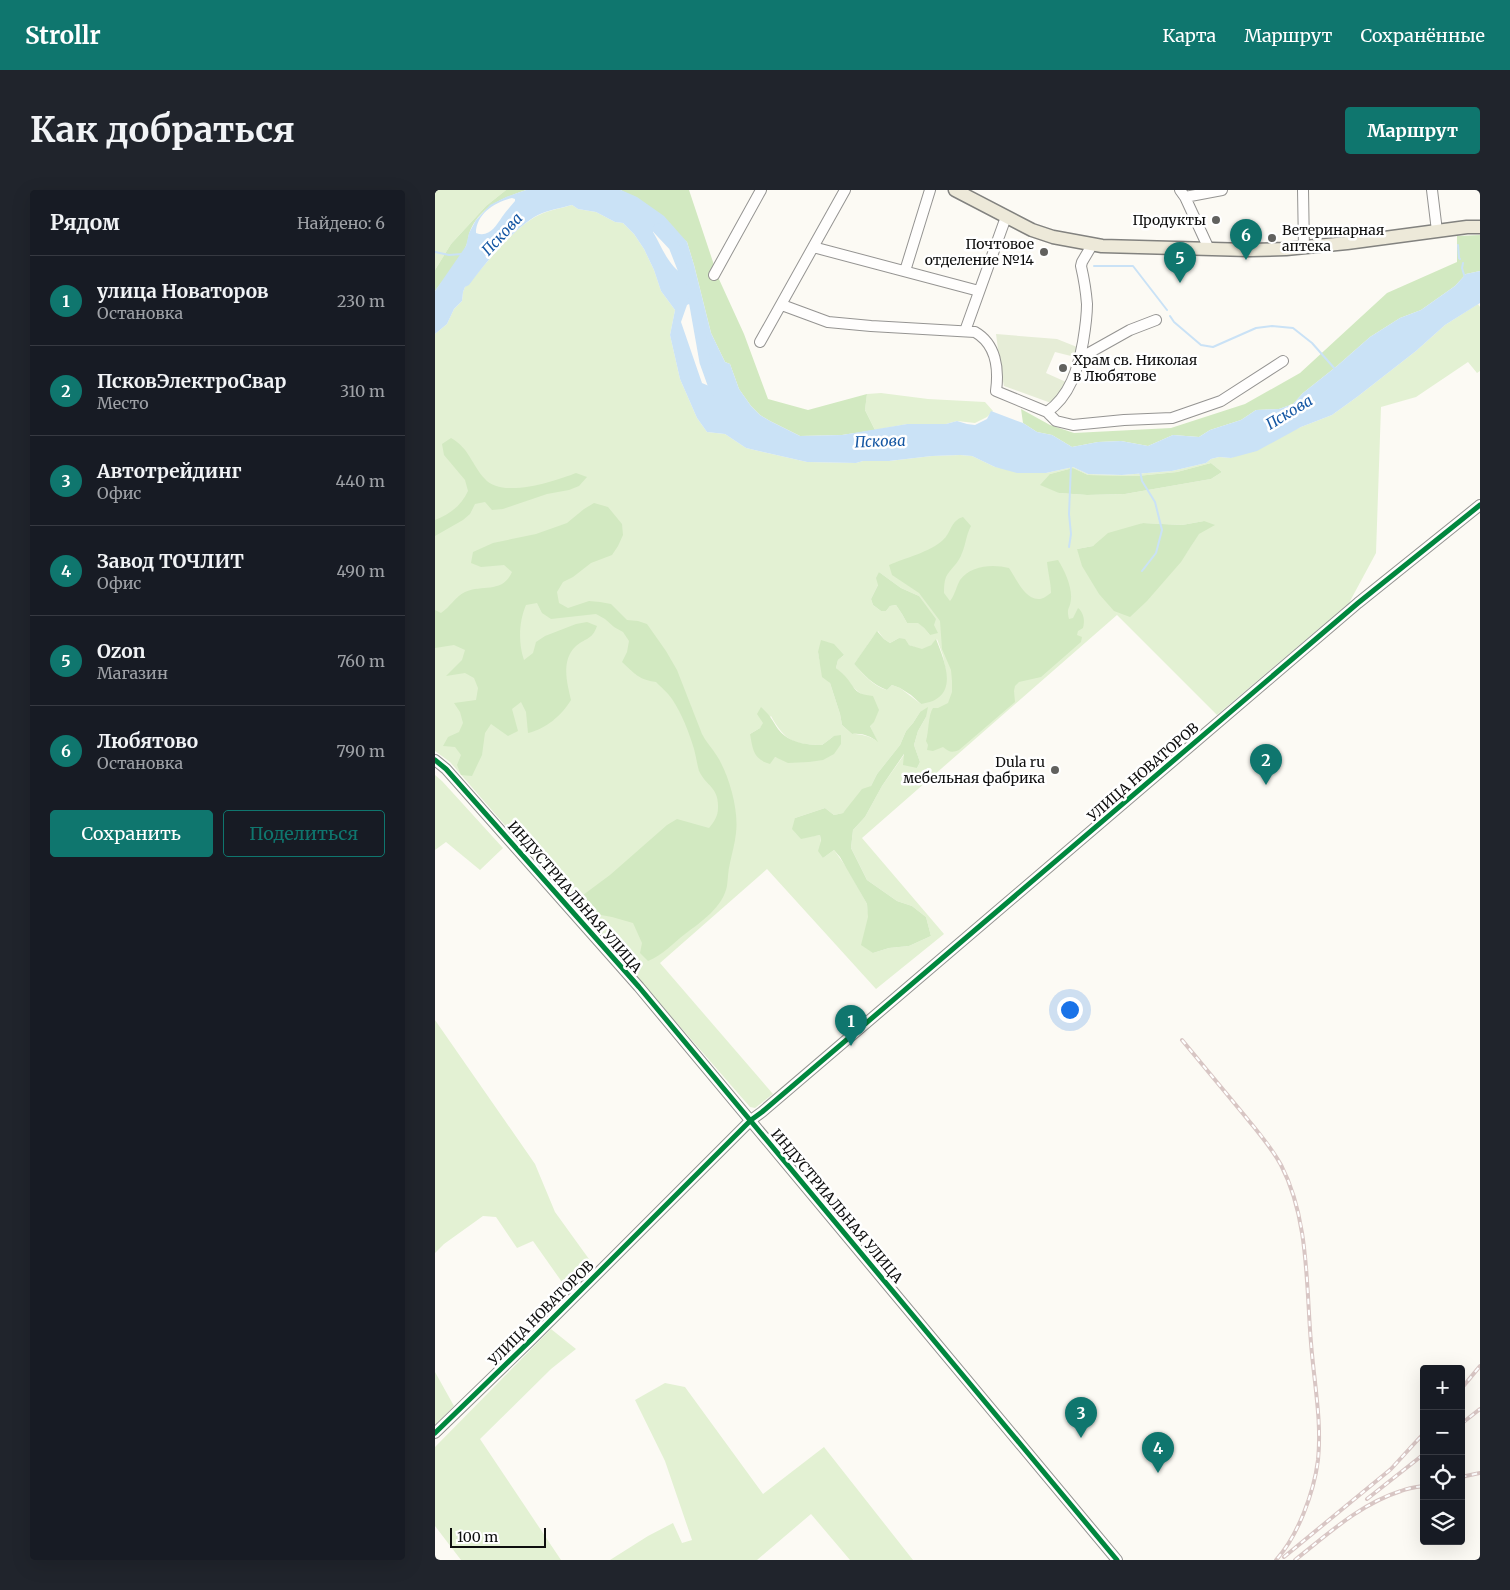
<!DOCTYPE html>
<html lang="ru">
<head>
<meta charset="utf-8">
<style>
	:root { --surface:#171b24; --page:#20242c; --text:#f1f3f6; --muted:#9ea1a6; --line:#363941; --accent:#0f766e }
	body { margin:0; font-family:Merriweather,serif; background:var(--page); color:var(--text) }
	.controls { position:absolute; right:15px; bottom:15px; display:grid; overflow:hidden; border-radius:5px; box-shadow:0 5px 20px #0002 }
	.controls button { width:45px; height:45px; display:grid; place-items:center; padding:0; border:0; border-bottom:1px solid var(--line); background:var(--surface); color:var(--text); font:25px sans-serif }
	.scale { position:absolute; left:15px; bottom:12px; width:96px; box-sizing:border-box; padding-left:5px; border:2px solid #0e0e0e; border-top:0; font-size:14px; line-height:18px; white-space:nowrap; color:#0e0e0e; -webkit-text-stroke:4px #fff; paint-order:stroke }
	.you { position:absolute; left:634px; top:819px; width:18px; height:18px; margin:-12px; border:4px solid #fff; border-radius:50%; background:#1a73e8; box-shadow:0 0 0 8px #1a73e833 }
	.badge { display:grid; place-items:center; width:32px; height:32px; border-radius:50%; background:var(--accent); color:#fff; font-size:16px; font-weight:700 }
	.pin { position:absolute; translate:-50% -41px; filter:drop-shadow(0 1px 2px #0008) }
	.pin::after { content:''; position:absolute; top:26px; width:18px; height:15px; background:inherit; clip-path:polygon(0 0,100% 0,50% 100%) }
	.list { margin:0; padding:0; list-style:none }
	h2 { display:flex; justify-content:space-between; align-items:center; height:65px; margin:0; padding:0 20px; font-size:21px }
	h2 small { font-size:16px; font-weight:400; color:var(--muted) }
	.list li { display:grid; grid-template-columns:32px 1fr auto; gap:15px; align-items:center; box-sizing:border-box; height:90px; padding:0 20px; border-top:1px solid var(--line) }
	.list b { display:block; font-size:19px; white-space:nowrap }
	.list p { margin:0; font-size:16px; white-space:nowrap; color:var(--muted) }
	.list em { font-size:16px; font-style:normal; color:var(--muted) }
	.actions { display:flex; gap:10px; padding:15px 20px }
	.actions a { flex:1; padding:11px 0; border:1px solid var(--accent); border-radius:5px; text-align:center; font-size:18px; color:var(--accent) }
	.actions .main { background:var(--accent); color:#fff }
	.icon { flex:none; width:28px; height:28px; fill:none; stroke:currentColor; stroke-width:2; stroke-linecap:round; stroke-linejoin:round }
	.map { position:relative; flex:none; width:1045px; height:1370px; overflow:hidden; border-radius:5px }
	header { display:flex; align-items:center; gap:30px; box-sizing:border-box; height:70px; padding:0 25px; background:var(--accent); color:#fff }
	header strong { font-size:24px }
	nav { display:flex; gap:28px; margin-inline-start:auto; font-size:18px }
	.intro { display:flex; align-items:center; justify-content:space-between; box-sizing:border-box; height:120px; padding:0 30px }
	h1 { margin:0; font-size:35px }
	.button { padding:12px 22px; border-radius:5px; background:var(--accent); color:#fff; font-size:18px; font-weight:700 }
	main { display:flex; gap:30px; padding:0 30px }
	aside { flex:1; background:var(--surface); border-radius:5px; box-shadow:0 5px 20px #0002 }
	.map>svg:first-child { display:block }
	.green { fill:#e3f1d3; fill-rule:evenodd }
	.forest { fill:#d2e9c1 }
	.cemetery { fill:#e6edd7 }
	.water { fill:#cae2f6; fill-rule:evenodd }
	.lines { fill:none; stroke-linecap:round; stroke-linejoin:round }
	.stream { stroke:#cae2f6; stroke-width:2 }
	.river { stroke:#cae2f6; stroke-width:11 }
	.minor-casing { stroke:#959492; stroke-width:12 }
	.major-casing { stroke:#82827f; stroke-width:15 }
	.minor { stroke:#fffefd; stroke-width:10 }
	.major { stroke:#ede9d9; stroke-width:12 }
	.rail-casing { stroke:#d8c6c4; stroke-width:4 }
	.rail { stroke:#fff; stroke-width:2; stroke-dasharray:5.5; stroke-linecap:butt }
	.cycleway-casing { stroke:#fff; stroke-width:8 }
	.cycleway { stroke:#00873e; stroke-width:5 }
	.poi-dot { fill:#61615e; stroke:#fff; stroke-width:2 }
	.labels { text-anchor:middle; dominant-baseline:central; stroke-width:5; stroke-linejoin:round; paint-order:stroke }
	.poi-label { font-size:14px; fill:#0e0e0e; stroke:#fff; text-anchor:end }
	.street-label { font-size:14px; fill:#0e0e0e; stroke:#fff }
	.water-label { font-size:15px; font-style:italic; fill:#1557a3; stroke:#fff }
</style>
</head>
<body>
<header>
<strong>Strollr</strong>
<nav><a>Карта</a><a>Маршрут</a><a>Сохранённые</a></nav>
</header>
<div class="intro"><h1>Как добраться</h1><a class="button">Маршрут</a></div>
<main>
<aside>
<h2>Рядом<small>Найдено: 6</small></h2>
<ul class="list">
<li><span class="badge">1</span><div><b>улица Новаторов</b><p>Остановка</p></div><em>230 m</em></li>
<li><span class="badge">2</span><div><b>ПсковЭлектроСвар</b><p>Место</p></div><em>310 m</em></li>
<li><span class="badge">3</span><div><b>Автотрейдинг</b><p>Офис</p></div><em>440 m</em></li>
<li><span class="badge">4</span><div><b>Завод ТОЧЛИТ</b><p>Офис</p></div><em>490 m</em></li>
<li><span class="badge">5</span><div><b>Ozon</b><p>Магазин</p></div><em>760 m</em></li>
<li><span class="badge">6</span><div><b>Любятово</b><p>Остановка</p></div><em>790 m</em></li>
</ul>
<div class="actions"><a class="main">Сохранить</a><a>Поделиться</a></div>
</aside>
<div class="map">
<svg width="1045" height="1370" viewBox="0 0 1045 1370">
	<rect width="100%" height="100%" fill="#fcfaf4"/>
	<path class="green" d="M0 0H71L51 16 16 54 0 80Z
		M137 15 143 19 161 22 180 32 188 33 199 44 209 59 219 80 226 101 240 120 235 145 245 189 262 228 272 242 290 244 311 258 372 272 421 273 428 271H454L497 266 525 265 537 266 560 277 611 283 638 277 653 284 687 285 737 281 771 273 776 269 784 267 796 268 866 237 897 225 922 207 981 161 1010 135 1043 114 1045 117V181L1042 183 1033 172 981 207 946 217 941 363 914 413 782 525 682 425 427 648 509 744 441 799 332 679 225 773 338 904 320 918 315 917 15 572 0 561V144L12 134 19 119 27 111 28 102 30 97C51 75 77 38 104 25 114 20 127 18 137 15ZM776 273 787 282 776 289 690 304 652 305 624 303 615 284 638 278 653 285 702 286 742 282ZM769 331C760 353 747 371 730 389L642 359 658 356 708 333 747 335ZM444 382 466 398 484 406 495 445 489 438 483 432 472 433 467 424 461 415 455 416 451 421H446L438 415 436 409 443 395ZM443 441 449 449 455 453 464 448 474 455 487 460 496 455 502 449 508 466 511 482 486 514 465 498 457 495 452 500C438 496 428 484 419 474 428 463 434 451 443 441ZM383 462 409 465 403 470 401 478C412 487 416 498 428 505L435 536 442 551C434 546 427 544 417 544L407 535 405 524 395 493 385 473ZM485 522 491 527 483 541 479 555 485 572 482 578 471 562 447 596 430 627 418 640 416 658 432 690 462 711 477 716 491 727 496 746 474 756 454 758 438 763 432 714 412 678 399 660 388 668 385 645 366 648 360 628 390 618 399 625 408 623 436 596 442 584 465 555 471 541 478 533ZM336 526C350 551 359 555 387 555L399 546 374 572 339 567 315 544 325 538Z
		M446 203 493 209 550 212 558 221 552 227 540 233 522 231 511 234H472L440 240 430 220 432 204Z
		M0 585 7 591 68 658 45 680 11 652 0 660Z
		M0 830 100 974 120 1022 159 1076 134 1102 98 1051 82 1058 61 1027 48 1026 9 1054 0 1063Z
		M116 1139 141 1159 116 1179 45 1249 126 1370H26L0 1336V1257Z
		M0 1182 19 1216 0 1235Z
		M230 1193 250 1197 328 1304 389 1257 478 1370H415L376 1324 322 1370H175L213 1346 238 1333 247 1353 257 1350 230 1271 200 1210Z"/>
	<path class="forest" d="M71 0H91C67 8 43 18 34 44 33 48 33 52 31 56 25 71 10 88 0 101V80L16 54 51 16Z
		M186 0H254L283 87 309 144 333 209 373 220 432 204 430 220 440 240 407 245 365 246 335 231 325 225 316 216 304 199 295 174 290 172 276 143 259 75 252 52Z
		M1045 45V81L1031 84 1020 96 986 120 965 128 935 147 902 176 868 203 858 214 844 219 821 220 806 230 775 240 764 247 738 245 713 256 686 251 663 252 637 257 617 245 602 242 588 233 586 219 615 235 639 243 736 238 810 214 865 183 952 103 1022 72V46Z
		M16 248C35 259 36 274 50 289 67 309 121 291 141 283L152 287 144 296 134 300 112 304 68 319 57 320 50 312 40 314 35 324 28 330 0 346V330C15 324 26 316 33 301L30 290 9 265 7 254Z
		M776 273 787 282 776 289 690 304 652 305 624 303 605 295 615 284 638 278 653 285 702 286 742 282Z
		M159 313 173 317 187 334 188 345 183 356 177 365 156 373 138 387 128 392 122 402 124 413 133 418 154 411 165 412 176 414 192 430 203 431 212 434 231 461 242 480 267 544C271 552 277 558 282 566 294 585 304 620 301 643 300 653 297 663 295 673 293 681 293 688 292 696 288 717 266 732 250 744 238 753 228 765 213 771L205 763 207 753 198 733 177 727 155 723 147 716 148 705 175 685 232 635 242 629 274 638C279 632 283 626 283 618 284 597 271 596 264 581 262 574 261 566 259 559 254 542 247 524 237 509 233 503 226 497 221 492 204 490 199 483 187 472L192 462 194 451 188 442 179 437 170 429 161 424 116 429 107 423 102 413 91 415C84 431 83 453 89 470L98 463 101 452 110 446 141 434 152 432 162 436C157 451 149 448 140 457 126 471 132 493 136 510 127 525 111 539 93 543L91 522 86 512 77 519 83 541 73 546 56 534 50 543 47 565 37 586 26 585 22 575 26 565 20 557 8 556 13 547 24 542 28 533 25 522 19 513 41 510 43 498 39 488 30 483 11 486 27 470 30 460 19 455 0 458V420L6 423C15 417 20 407 30 402 49 394 67 404 77 382L69 375 46 377 36 373 38 362 58 353 101 344 132 333 149 319Z
		M528 327 536 336C531 345 531 354 527 363 524 373 515 379 511 387 509 392 509 398 509 403L515 411C520 405 521 397 525 390 536 375 558 374 574 378 581 388 590 411 605 409 608 409 613 405 616 403 616 393 613 383 612 372L623 370C630 381 637 397 636 409 635 420 631 417 634 429L638 428 643 418C649 423 650 431 648 438L643 441 642 445 647 447 646 452 606 487 584 492 580 496 579 501 580 512 524 560C517 563 514 562 508 557L498 561 492 560 493 555 491 551C494 541 493 525 498 518H503L513 513 517 502V491L516 480 507 459 505 431 484 403 457 385 454 375C470 368 495 362 508 350 516 343 516 330 528 327Z
		M769 331 780 335 764 344 746 372 712 411 695 427 679 421 664 404 647 376 642 359 658 356 673 343 708 333 747 335Z
		M444 382 466 398 484 406 501 429 499 435 503 443 495 445 489 438 483 433H472L467 424 461 415 455 416 451 421H446L438 415 436 409 443 395 441 388Z
		M442 441 449 449 455 453 464 448 470 449 474 455 487 459 496 455 501 449C511 474 525 509 486 514L476 505 465 498 457 495 452 500C438 495 428 484 419 474Z
		M386 450 399 454 409 465 403 470 401 478C404 480 407 483 410 486 421 498 418 504 438 506L444 520 439 532 435 536 443 552C435 546 428 543 417 544L407 535 405 524 395 493 387 487 383 462Z
		M326 517C336 526 337 530 343 539 354 553 371 555 387 555L399 546 406 545V554L399 564 388 570 374 572 353 573 340 567 335 574C318 569 318 560 315 544L325 538 328 533 322 524Z
		M493 517 491 527 483 541 479 555 485 572 482 578 468 575 469 564 447 596 430 627 418 640 416 658 432 690 462 711 477 716 491 727 496 746 474 756 454 758 438 763 426 755 433 727 432 714 405 667 399 660 388 668 383 661 386 651 385 645 366 649 357 639 360 628 390 618 399 625 408 623 427 599 436 596 442 584 465 555 471 541 478 533 485 522Z"/>
	<path class="cemetery" d="M561 144 622 149 642 157 640 167 620 162 611 183 631 192 628 202 616 213 569 196 566 182Z"/>
	<path class="water" d="M91 0H186L202 7 229 26 252 52 259 75 276 143 290 172 295 174 304 199 316 216 325 225 335 231 365 246 407 245 472 234H511L522 231 532 234 540 235 552 229 556 221 588 233 602 242 617 245 637 257 663 252 686 251 713 256 738 245 764 247 775 240 806 230 821 220 844 219 858 214 868 203 902 176 935 147 965 128 986 120 1020 96 1031 84 1045 81V113L1010 135 981 161 922 207 897 225 866 237 822 261 796 268 784 267 776 269 771 273 737 281 687 285 653 284 638 277 611 283H582L560 277 537 266 525 265 497 266 454 271H428L421 273 372 272 311 258 290 244 272 242 262 228 245 189 235 145 240 120 226 101 219 80 209 59 199 44 188 33 180 32 161 22 143 19 137 15C126 18 113 20 103 25 79 38 51 72 34 95L30 97 28 102 27 111 19 119 12 134 0 144V101L31 56 34 43 41 30 55 15 71 7ZM77 8 80 9V11C76 16 71 21 67 27 61 36 54 48 41 43 41 24 60 12 77 8ZM219 41H223L242 57 247 78 246 83C232 73 227 57 218 42ZM254 114C267 119 261 133 262 142 263 145 265 147 265 149 266 152 265 155 265 157 265 164 271 173 277 177L274 196 267 193 246 132 252 115Z"/>
	<g class="lines">
		<path class="stream" d="M1023 55 1024 68 1025 69
			M0 62 14 65 27 64
			M1028 73 1027 78 1030 88
			M659 76H698L732 120
			M735 126 739 132 766 155 778 157 821 138 837 136 858 138 877 153 900 179
			M705 281 707 291 720 312 727 340 721 363 707 381
			M634 357 636 344 634 324 636 275"/>
		<path class="river" d="M223 39 239 56 252 89
			M258 104 270 172 280 200"/>
		<g class="minor-casing">
			<path id="minor" d="M745 0 750 7 774 59
				M868 0 869 58
				M997 0 1002 41
				M750 7 787 0
				M378 57 544 101
				M470 81 495 0
				M279 85 326 0
				M347 115 393 132 436 136 540 142C561 154 564 179 561 201L612 222C635 206 643 179 648 152 650 140 652 127 652 114 651 101 649 89 646 76L647 72 657 55
				M530 141 571 27
				M325 152 410 0
				M645 168 695 140 721 130
				M612 222 621 231 638 235 689 230 737 228 786 211 848 171
				M0 570 11 579 204 797 682 1370
				M0 1243 97 1149 316 930 327 922 923 413 1045 315"/>
		</g>
		<g class="major-casing">
			<path id="major" d="M520 0 597 40 618 47 667 56 814 60 851 59 912 53 1032 37H1045"/>
		</g>
		<use href="#minor" class="minor"/>
		<use href="#major" class="major"/>
		<g class="rail-casing">
			<path id="rail" d="M747 850C766 873 786 897 805 920 819 937 835 955 846 975 874 1029 871 1094 876 1153 879 1192 887 1231 883 1270 879 1302 863 1346 841 1370
				M1026 1199 1045 1176
				M1026 1234 1045 1219
				M1026 1287 1045 1283
				M932 1309 989 1264
				M849 1367 956 1279 989 1243
				M860 1370C893 1344 925 1314 966 1301 973 1298 981 1297 989 1296"/>
		</g>
		<use href="#rail" class="rail"/>
		<g class="cycleway-casing">
			<path id="cycleway" d="M0 570 11 579 204 797 682 1370
				M0 1243 97 1149 316 930 327 922 923 413 1045 315"/>
		</g>
		<use href="#cycleway" class="cycleway"/>
	</g>
	<g class="poi-dot">
		<circle cx="781" cy="30" r="5"/>
		<circle cx="837" cy="48" r="5"/>
		<circle cx="609" cy="62" r="5"/>
		<circle cx="628" cy="178" r="5"/>
		<circle cx="620" cy="580" r="5"/>
	</g>
	<g class="labels">
		<g class="poi-label">
			<text x="771" y="30">Продукты</text>
			<text x="847" y="40" text-anchor="start">Ветеринарная<tspan x="847" dy="16">аптека</tspan></text>
			<text x="599" y="54">Почтовое<tspan x="599" dy="16">отделение №14</tspan></text>
			<text x="638" y="170" text-anchor="start">Храм св. Николая<tspan x="638" dy="16">в Любятове</tspan></text>
			<text x="610" y="572">Dula ru<tspan x="610" dy="16">мебельная фабрика</tspan></text>
		</g>
		<g class="street-label">
			<text transform="translate(708 582) rotate(-41)">УЛИЦА НОВАТОРОВ</text>
			<text transform="translate(140 707) rotate(49)">ИНДУСТРИАЛЬНАЯ УЛИЦА</text>
			<text transform="translate(402 1016) rotate(50)">ИНДУСТРИАЛЬНАЯ УЛИЦА</text>
			<text transform="translate(106 1123) rotate(-45)">УЛИЦА НОВАТОРОВ</text>
		</g>
		<g class="water-label">
			<text transform="translate(67 44) rotate(-47)">Пскова</text>
			<text transform="translate(854 222) rotate(-31)">Пскова</text>
			<text transform="translate(445 251) rotate(-2)">Пскова</text>
		</g>
	</g>
</svg>
<div class="controls">
<button>+</button>
<button>−</button>
<button><svg class="icon" aria-label="locate" viewBox="0 0 24 24"><circle cx="12" cy="12" r="6"/><path d="M12 2v4M12 18v4M2 12h4M18 12h4"/></svg></button>
<button><svg class="icon" aria-label="layers" viewBox="0 0 24 24"><path d="M12 4l9 5-9 5-9-5zM3 14l9 5 9-5"/></svg></button>
</div>
<div class="scale">100 m</div>
<div class="you"></div>
<div class="pin badge" style="left:416px;top:856px">1</div>
<div class="pin badge" style="left:831px;top:595px">2</div>
<div class="pin badge" style="left:646px;top:1248px">3</div>
<div class="pin badge" style="left:723px;top:1283px">4</div>
<div class="pin badge" style="left:745px;top:93px">5</div>
<div class="pin badge" style="left:811px;top:70px">6</div>
</div>
</main>
</body>
</html>
